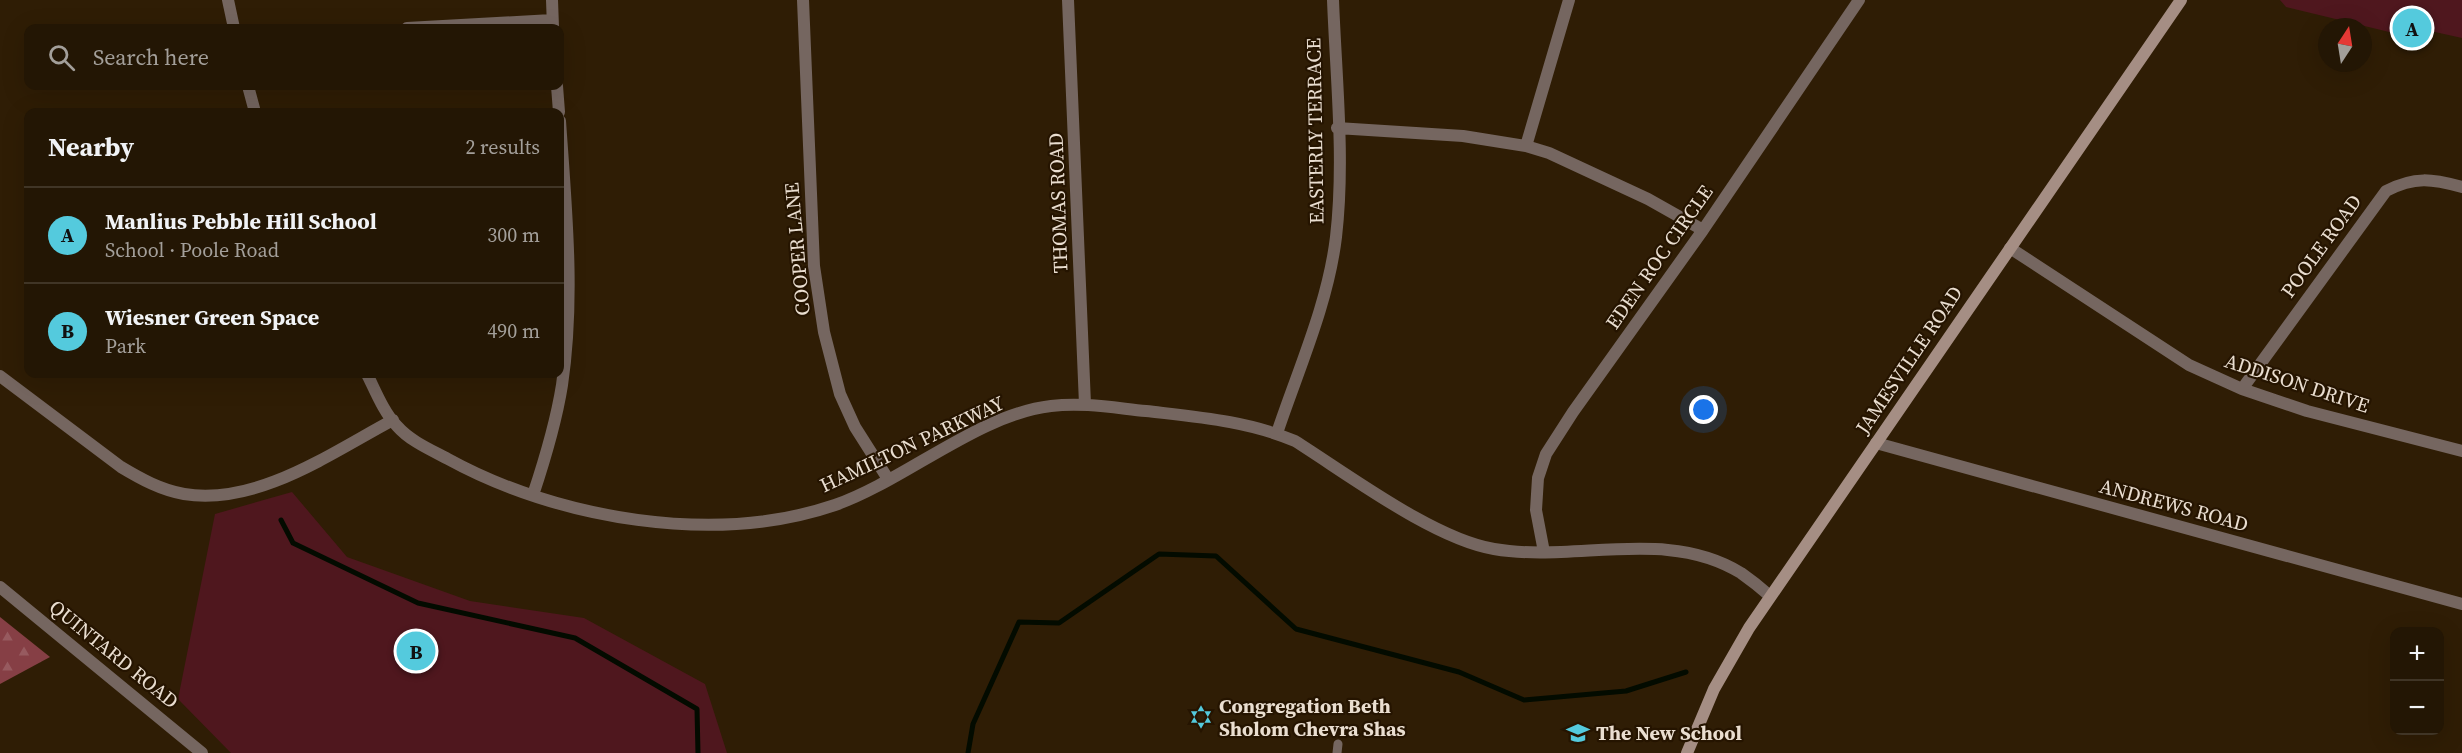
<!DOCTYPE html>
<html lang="en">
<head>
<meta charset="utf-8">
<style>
	:root { --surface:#231604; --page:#2b1f0e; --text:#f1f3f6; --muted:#a39f9a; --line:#403526; --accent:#54cadd }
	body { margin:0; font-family:"Source Serif 4",serif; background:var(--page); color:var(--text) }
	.controls { position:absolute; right:18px; bottom:18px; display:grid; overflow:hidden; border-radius:12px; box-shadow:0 6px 24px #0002 }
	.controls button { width:54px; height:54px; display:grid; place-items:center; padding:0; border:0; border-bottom:2px solid var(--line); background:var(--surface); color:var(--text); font:30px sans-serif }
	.compass { position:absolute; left:2318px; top:18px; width:54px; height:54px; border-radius:50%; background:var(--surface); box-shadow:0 6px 24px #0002; rotate:12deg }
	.you { position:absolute; left:1704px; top:410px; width:21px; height:21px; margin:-15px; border:4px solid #fff; border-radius:50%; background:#1a73e8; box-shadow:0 0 0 9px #1a73e833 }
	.badge { display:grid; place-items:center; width:39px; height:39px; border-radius:50%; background:var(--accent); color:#111; font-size:20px; font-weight:700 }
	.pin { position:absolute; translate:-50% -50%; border:3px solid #fff; box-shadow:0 2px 6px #0006 }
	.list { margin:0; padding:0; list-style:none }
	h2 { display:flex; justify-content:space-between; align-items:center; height:78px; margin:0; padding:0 24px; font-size:26px }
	h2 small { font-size:20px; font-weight:400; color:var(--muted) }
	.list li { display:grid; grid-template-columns:39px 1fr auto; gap:18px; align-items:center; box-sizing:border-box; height:96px; padding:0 24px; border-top:2px solid var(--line) }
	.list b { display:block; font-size:22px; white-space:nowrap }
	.list p { margin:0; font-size:20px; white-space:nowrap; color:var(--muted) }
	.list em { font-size:20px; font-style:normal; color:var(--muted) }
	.icon { flex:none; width:33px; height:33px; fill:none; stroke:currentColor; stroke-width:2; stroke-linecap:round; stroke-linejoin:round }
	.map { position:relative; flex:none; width:2462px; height:753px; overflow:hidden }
	.search { position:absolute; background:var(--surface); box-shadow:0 6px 24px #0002; left:24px; top:24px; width:540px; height:66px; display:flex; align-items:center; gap:15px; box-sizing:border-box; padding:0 21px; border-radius:12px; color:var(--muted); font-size:22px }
	.panel { position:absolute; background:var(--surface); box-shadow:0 6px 24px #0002; left:24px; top:108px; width:540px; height:270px; border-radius:12px }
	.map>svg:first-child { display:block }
	.forest { fill:url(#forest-firs) }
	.park { fill:#4f171e }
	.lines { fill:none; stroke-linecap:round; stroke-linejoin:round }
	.stream { stroke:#030b00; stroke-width:5 }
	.lane { stroke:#756660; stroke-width:9 }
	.street { stroke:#756660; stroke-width:12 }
	.secondary { stroke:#a58e84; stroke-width:12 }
	.labels { text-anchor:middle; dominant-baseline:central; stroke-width:4.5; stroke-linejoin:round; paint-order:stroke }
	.street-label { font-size:20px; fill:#eaded0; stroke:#251400 }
	.poi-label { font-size:20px; font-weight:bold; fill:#eaded0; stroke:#251400; text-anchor:start }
</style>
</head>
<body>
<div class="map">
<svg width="2462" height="753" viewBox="0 0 2462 753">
	<defs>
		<pattern id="forest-firs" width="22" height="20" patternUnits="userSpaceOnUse" patternTransform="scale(1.5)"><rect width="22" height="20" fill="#863f45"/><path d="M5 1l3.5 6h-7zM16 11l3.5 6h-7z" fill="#975a5f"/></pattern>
	</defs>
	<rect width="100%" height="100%" fill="#2f1d05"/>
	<path class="forest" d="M0 617 50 657 0 684Z"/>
	<path class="park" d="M2280 0H2462V38L2417 28 2414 38 2286 7Z
		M292 492 347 557 470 601 584 618 705 684 727 753H231L178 699 215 514Z"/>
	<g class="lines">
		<path class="stream" d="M281 520 293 543 418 603 575 638 697 709 698 753
			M968 753 973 724 1019 622 1059 623 1159 554 1216 556 1296 629 1459 672 1524 700 1626 691 1686 672"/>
		<path class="lane" d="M1337 753 1338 744"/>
		<path class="street" d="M228 0 234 28
			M552 0 553 27
			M803 0 814 266 824 332 840 394 855 427 888 479
			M1068 0 1085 404
			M407 28 552 20
			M248 86 255 112
			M557 86 559 112
			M1337 128 1463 136 1526 146 1549 153 1648 199 1703 230
			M1526 146 1569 0
			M2010 248 2189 365 2242 389 2307 411 2462 451
			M367 374C375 390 384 413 397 426 410 441 431 450 448 459 557 519 715 546 835 505 904 481 979 414 1051 406 1083 402 1115 408 1146 411 1197 417 1248 421 1295 441 1349 475 1434 539 1494 549 1575 563 1667 527 1741 573 1751 580 1761 588 1770 596
			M0 376 121 467C141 479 161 490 184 494 257 506 331 453 393 420
			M2242 389 2386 191C2415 176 2432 179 2462 187
			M1277 433C1298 370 1328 304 1336 237 1345 160 1336 78 1333 0
			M1876 443 2462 604
			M533 495C545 459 556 423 562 385 575 298 566 208 560 121
			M1544 552 1536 510 1538 478 1546 454 1573 412 1703 230 1859 0
			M0 587 202 753"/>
		<path class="secondary" d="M1687 753 1714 689 1749 628 2181 0"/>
	</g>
	<defs>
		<g id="synagogue-bare" transform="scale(1.8)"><path d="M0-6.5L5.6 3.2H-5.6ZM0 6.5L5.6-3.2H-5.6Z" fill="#54cadd" stroke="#251400" stroke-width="2.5" paint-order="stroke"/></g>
		<g id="school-bare" transform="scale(1.8)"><path d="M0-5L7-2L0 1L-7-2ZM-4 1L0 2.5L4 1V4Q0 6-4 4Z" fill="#54cadd" stroke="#251400" stroke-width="2.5" paint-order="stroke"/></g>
	</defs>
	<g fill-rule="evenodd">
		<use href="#synagogue-bare" x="1201" y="717"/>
		<use href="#school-bare" x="1578" y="733"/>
	</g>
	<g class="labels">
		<g class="street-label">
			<text transform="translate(1315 131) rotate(-91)">EASTERLY TERRACE</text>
			<text transform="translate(1058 203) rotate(-92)">THOMAS ROAD</text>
			<text transform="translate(2321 246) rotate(-54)">POOLE ROAD</text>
			<text transform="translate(797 249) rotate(-95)">COOPER LANE</text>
			<text transform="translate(1659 257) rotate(-55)">EDEN ROC CIRCLE</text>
			<text transform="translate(1909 360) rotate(-56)">JAMESVILLE ROAD</text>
			<text transform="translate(2297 383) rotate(18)">ADDISON DRIVE</text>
			<text transform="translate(912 444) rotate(-25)">HAMILTON PARKWAY</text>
			<text transform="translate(2174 505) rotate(15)">ANDREWS ROAD</text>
			<text transform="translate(114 654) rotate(39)">QUINTARD ROAD</text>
		</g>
		<g class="poi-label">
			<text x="1219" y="706">Congregation Beth<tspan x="1219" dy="23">Sholom Chevra Shas</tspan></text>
			<text x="1596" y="733">The New School</text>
		</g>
	</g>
</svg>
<div class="controls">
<button>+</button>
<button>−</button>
</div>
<svg class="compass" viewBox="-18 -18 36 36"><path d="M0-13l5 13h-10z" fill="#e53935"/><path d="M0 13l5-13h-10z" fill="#a39f9a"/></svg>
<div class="you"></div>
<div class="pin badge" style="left:2412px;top:28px">A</div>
<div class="pin badge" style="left:416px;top:651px">B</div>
<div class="search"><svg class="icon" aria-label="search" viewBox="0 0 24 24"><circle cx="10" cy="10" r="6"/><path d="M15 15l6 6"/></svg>Search here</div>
<section class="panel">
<h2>Nearby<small>2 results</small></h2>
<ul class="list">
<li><span class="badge">A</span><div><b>Manlius Pebble Hill School</b><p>School · Poole Road</p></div><em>300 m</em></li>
<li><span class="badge">B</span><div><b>Wiesner Green Space</b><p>Park</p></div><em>490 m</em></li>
</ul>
</section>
</div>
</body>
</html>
